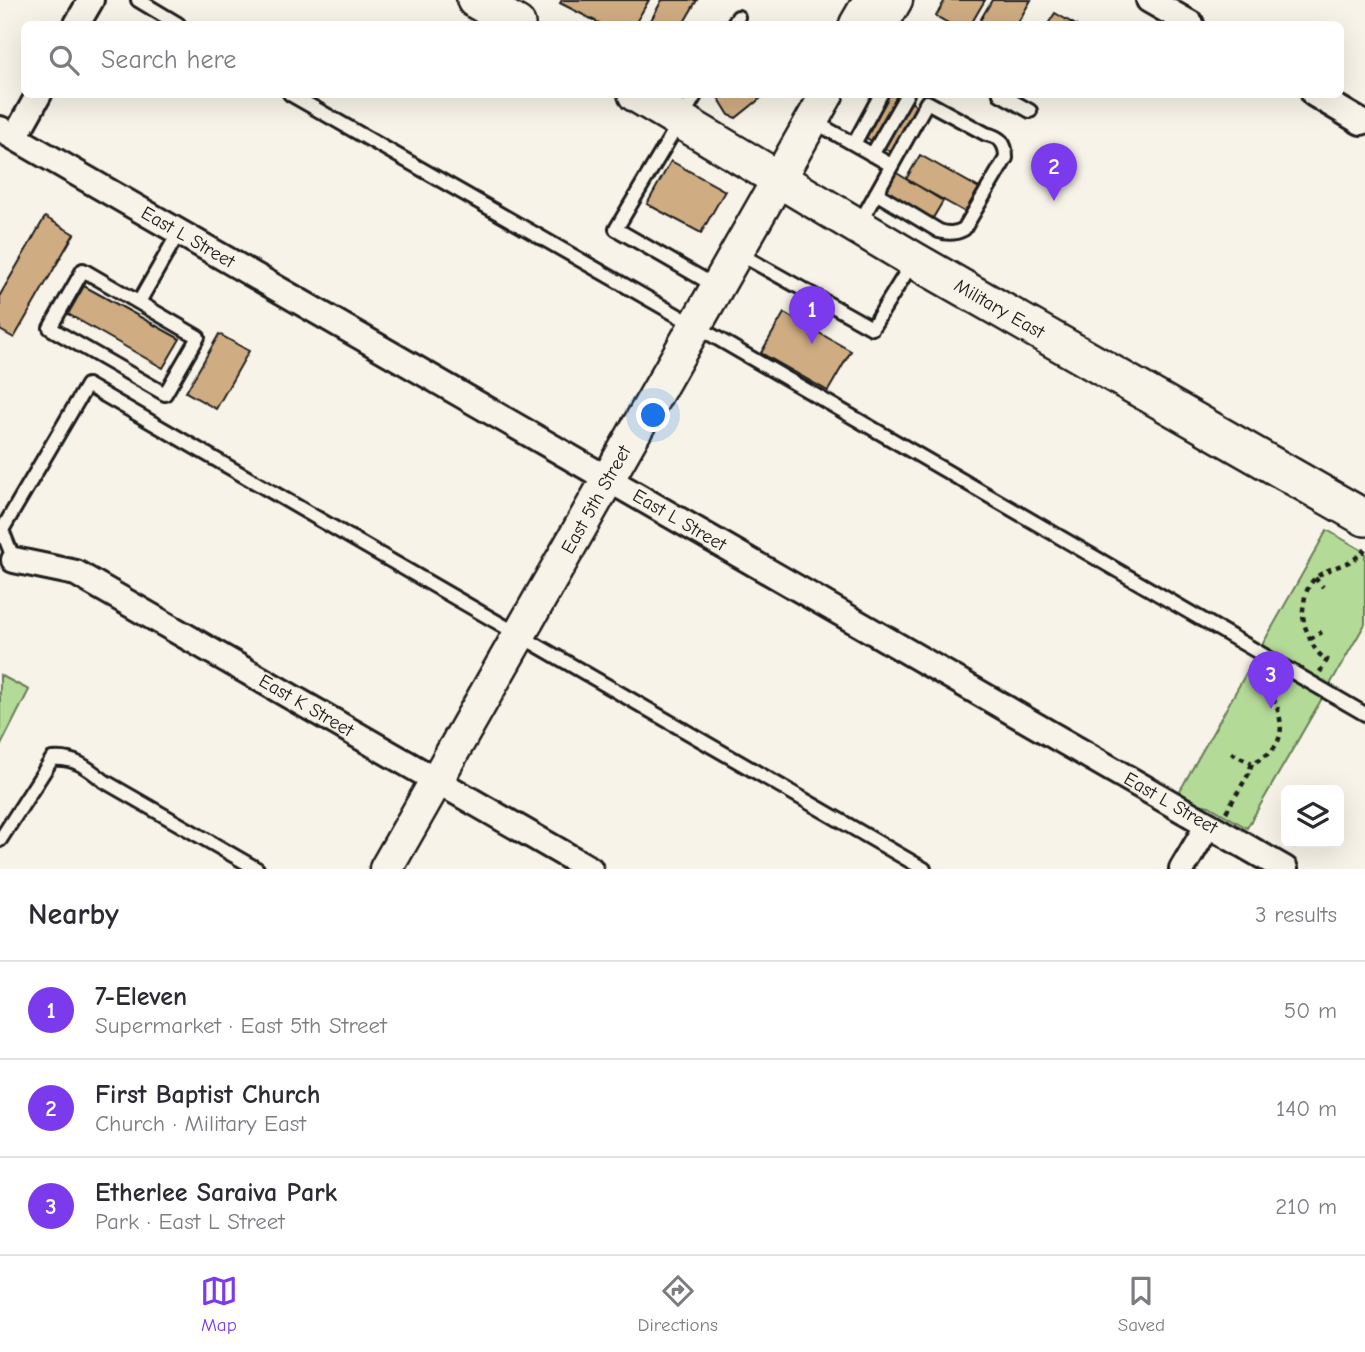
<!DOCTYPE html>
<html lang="en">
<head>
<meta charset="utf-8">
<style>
	:root { --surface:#fff; --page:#f7f7f7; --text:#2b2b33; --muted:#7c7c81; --line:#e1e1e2; --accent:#7c3aed }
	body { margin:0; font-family:"Comic Neue",sans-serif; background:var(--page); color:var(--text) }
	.controls { position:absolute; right:21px; bottom:21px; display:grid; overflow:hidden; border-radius:10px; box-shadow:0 7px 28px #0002 }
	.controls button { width:63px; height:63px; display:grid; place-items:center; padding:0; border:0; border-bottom:2px solid var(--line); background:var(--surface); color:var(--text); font:35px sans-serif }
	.you { position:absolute; left:654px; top:416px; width:24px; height:24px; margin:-18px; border:5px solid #fff; border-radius:50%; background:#1a73e8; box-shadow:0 0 0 10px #1a73e833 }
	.badge { display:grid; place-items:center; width:46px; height:46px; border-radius:50%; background:var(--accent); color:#fff; font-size:23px; font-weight:700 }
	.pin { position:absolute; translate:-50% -58px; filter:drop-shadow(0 2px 4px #0008) }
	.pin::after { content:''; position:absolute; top:37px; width:24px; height:21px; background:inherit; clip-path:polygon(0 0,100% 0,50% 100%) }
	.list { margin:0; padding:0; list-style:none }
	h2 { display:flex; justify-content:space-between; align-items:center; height:91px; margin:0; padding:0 28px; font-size:30px }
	h2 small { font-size:23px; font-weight:400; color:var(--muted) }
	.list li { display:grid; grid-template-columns:46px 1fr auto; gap:21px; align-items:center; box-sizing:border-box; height:98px; padding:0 28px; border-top:2px solid var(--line) }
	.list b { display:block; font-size:26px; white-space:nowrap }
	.list p { margin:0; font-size:23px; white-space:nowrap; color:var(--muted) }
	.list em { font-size:23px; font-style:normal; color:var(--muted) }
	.icon { flex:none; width:38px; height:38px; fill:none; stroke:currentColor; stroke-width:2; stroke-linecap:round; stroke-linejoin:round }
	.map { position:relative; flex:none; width:1365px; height:869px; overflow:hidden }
	.search { position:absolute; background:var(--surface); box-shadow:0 7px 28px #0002; left:21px; right:21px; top:21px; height:77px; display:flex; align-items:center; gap:18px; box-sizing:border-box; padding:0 24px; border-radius:10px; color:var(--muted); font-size:26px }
	.sheet { height:385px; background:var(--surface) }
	nav { display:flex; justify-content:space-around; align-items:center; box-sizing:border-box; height:98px; border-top:2px solid var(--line); background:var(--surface); font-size:19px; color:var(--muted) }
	nav a { display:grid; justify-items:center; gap:4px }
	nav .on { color:var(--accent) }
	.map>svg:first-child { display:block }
	.green { fill:#b3da96; stroke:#687b59; stroke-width:2 }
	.building { fill:#cfac82; stroke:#1c1c1c; stroke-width:2 }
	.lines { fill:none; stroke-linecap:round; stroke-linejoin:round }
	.service-casing { stroke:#1c1c1c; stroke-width:18 }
	.minor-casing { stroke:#1c1c1c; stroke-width:30 }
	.tertiary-casing { stroke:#1c1c1c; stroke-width:37 }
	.secondary-casing { stroke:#1c1c1c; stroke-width:40 }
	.path { stroke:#1c1c1c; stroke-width:4.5; stroke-dasharray:5 5; stroke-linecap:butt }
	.service { stroke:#f7f3e8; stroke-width:12 }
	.minor { stroke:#f7f3e8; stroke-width:24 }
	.tertiary { stroke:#f7f3e8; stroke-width:32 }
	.secondary { stroke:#f7f3e8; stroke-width:35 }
	.labels { text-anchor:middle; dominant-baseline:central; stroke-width:7; stroke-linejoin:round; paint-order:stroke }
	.street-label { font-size:19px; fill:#1c1c1c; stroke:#f7f3e8 }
</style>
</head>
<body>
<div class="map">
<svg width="1365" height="869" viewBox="0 0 1365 869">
	<rect width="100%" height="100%" fill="#f7f3e8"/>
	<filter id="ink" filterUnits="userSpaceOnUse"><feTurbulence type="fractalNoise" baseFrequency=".0143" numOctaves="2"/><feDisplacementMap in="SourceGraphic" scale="14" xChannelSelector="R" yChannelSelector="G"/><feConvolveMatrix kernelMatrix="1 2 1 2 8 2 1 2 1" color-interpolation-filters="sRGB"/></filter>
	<g filter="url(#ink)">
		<path class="green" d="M1327 530 1365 552V624L1247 828 1209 806 1194 803 1178 794Z
			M0 675 29 690 0 747Z"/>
		<path class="building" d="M562 0H649L635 24H601L560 3Z
			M662 0H697L683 24H649Z
			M945 0H985L971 24H950L936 16Z
			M992 0H1031L1017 24H978Z
			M1055 13 1074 24H1048Z
			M716 94H766L736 118 729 115Z
			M880 94H897L926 111 899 157 858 133Z
			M920 155 979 188 965 212 906 179Z
			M671 161 725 191 701 233 647 204Z
			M885 166 943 201 926 230 868 196Z
			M45 217 74 234 14 338 0 330V295Z
			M84 286 180 339 163 368 68 314Z
			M784 313 851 351 828 391 761 353Z
			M219 334 249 351 216 409 186 392Z"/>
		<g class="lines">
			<g class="service-casing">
				<path id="service" d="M138 0 178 24
					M734 24 738 17
					M290 94 696 326 1365 714
					M696 94 616 229 717 287
					M1000 94 1030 111
					M813 121 891 165
					M854 144 881 94
					M872 155 907 94
					M858 226 927 102 986 134C1000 137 1006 143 1006 158L964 229C955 234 948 234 939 231L876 193
					M738 253 872 328 912 263
					M83 270 198 337 165 394 50 328Z
					M139 302 179 232
					M14 560 2 530 87 385 924 869
					M0 840 52 759C74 757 87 767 104 781L257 869"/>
			</g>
			<g class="minor-casing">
				<g id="minor">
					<path d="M1149 0 1191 24"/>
					<path d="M77 24 91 0"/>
					<path d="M1314 94 1361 122"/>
					<path id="s1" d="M0 129 1285 869"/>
					<path d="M15 137 39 94"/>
					<path id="s2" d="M14 560 76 573 590 869"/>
					<path d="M1182 869 1208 825"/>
				</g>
			</g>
			<g class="tertiary-casing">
				<g id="tertiary">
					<path d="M856 24 870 0"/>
					<path d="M882 24 896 0"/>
					<path id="s3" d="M386 869 827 94"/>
				</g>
			</g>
			<g class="secondary-casing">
				<g id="secondary">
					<path d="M475 0 517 24"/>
					<path id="s4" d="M636 94 914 260 1365 518"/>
				</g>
			</g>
			<path class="path" d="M1315 578 1323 587
				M1310 639 1322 632
				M1320 672 1327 660C1315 653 1311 642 1306 629 1303 621 1302 611 1304 603 1309 561 1347 574 1365 549
				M1231 753 1252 763
				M1226 812 1248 775 1252 763C1285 749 1286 727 1273 697L1282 681"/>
			<use href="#service" class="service"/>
			<use href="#minor" class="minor"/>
			<use href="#tertiary" class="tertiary"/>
			<use href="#secondary" class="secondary"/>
		</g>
	</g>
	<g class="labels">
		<g class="street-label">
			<text stroke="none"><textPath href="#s1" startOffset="217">East L Street</textPath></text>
			<text stroke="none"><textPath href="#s4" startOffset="422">Military East</textPath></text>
			<text stroke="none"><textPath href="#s3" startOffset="425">East 5th Street</textPath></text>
			<text stroke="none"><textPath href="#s1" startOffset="784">East L Street</textPath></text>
			<text stroke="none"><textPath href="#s2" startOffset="329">East K Street</textPath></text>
			<text stroke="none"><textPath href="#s1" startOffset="1351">East L Street</textPath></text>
		</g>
	</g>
</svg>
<div class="controls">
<button><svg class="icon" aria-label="layers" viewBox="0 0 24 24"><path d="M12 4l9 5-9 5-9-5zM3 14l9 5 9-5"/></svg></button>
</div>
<div class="you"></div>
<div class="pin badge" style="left:812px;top:344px">1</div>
<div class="pin badge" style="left:1054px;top:201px">2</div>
<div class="pin badge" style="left:1271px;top:709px">3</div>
<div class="search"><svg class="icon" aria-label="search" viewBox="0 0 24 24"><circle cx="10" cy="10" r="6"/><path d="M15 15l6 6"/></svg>Search here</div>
</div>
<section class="sheet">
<h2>Nearby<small>3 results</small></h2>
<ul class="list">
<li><span class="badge">1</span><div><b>7-Eleven</b><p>Supermarket · East 5th Street</p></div><em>50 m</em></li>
<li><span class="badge">2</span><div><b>First Baptist Church</b><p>Church · Military East</p></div><em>140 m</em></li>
<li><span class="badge">3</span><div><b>Etherlee Saraiva Park</b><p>Park · East L Street</p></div><em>210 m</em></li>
</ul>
</section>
<nav>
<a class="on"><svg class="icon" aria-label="map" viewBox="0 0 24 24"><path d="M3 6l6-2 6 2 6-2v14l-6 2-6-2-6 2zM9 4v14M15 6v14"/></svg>Map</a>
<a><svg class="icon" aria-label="directions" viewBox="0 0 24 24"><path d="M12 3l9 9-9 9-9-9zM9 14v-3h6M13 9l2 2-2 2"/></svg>Directions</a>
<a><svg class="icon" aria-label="saved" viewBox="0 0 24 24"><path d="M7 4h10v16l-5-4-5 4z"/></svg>Saved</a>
</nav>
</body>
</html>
